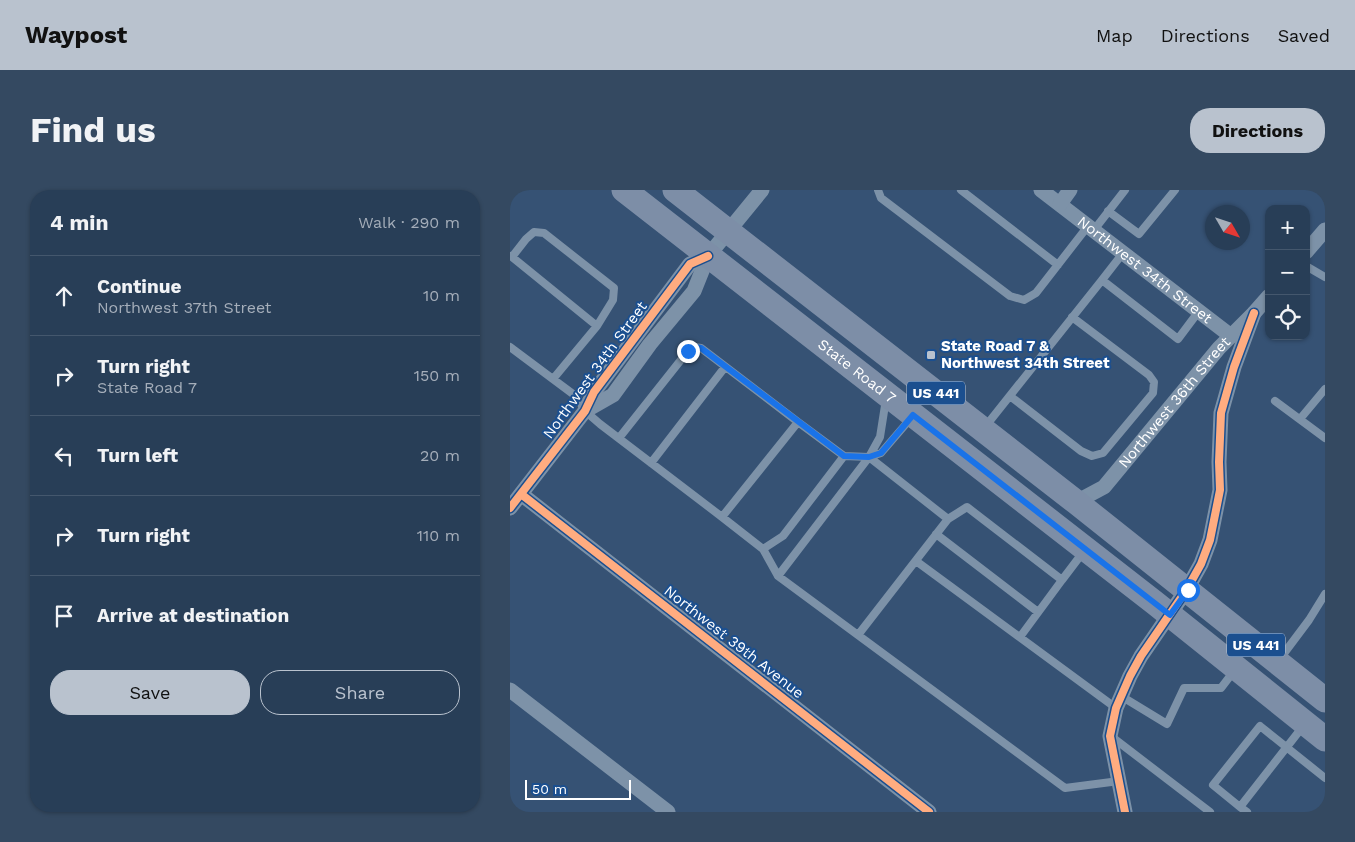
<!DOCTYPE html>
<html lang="en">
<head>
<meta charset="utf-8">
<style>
	:root { --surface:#283e57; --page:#344961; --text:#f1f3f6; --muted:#a5aeba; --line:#44576d; --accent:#b9c2ce }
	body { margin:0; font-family:"Work Sans",sans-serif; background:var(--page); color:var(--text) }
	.controls { position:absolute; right:15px; top:15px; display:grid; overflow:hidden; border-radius:10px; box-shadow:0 1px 4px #0004 }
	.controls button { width:45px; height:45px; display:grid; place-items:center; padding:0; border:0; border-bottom:1px solid var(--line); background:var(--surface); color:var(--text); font:25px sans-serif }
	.compass { position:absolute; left:695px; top:15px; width:45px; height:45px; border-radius:50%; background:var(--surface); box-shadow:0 1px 4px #0004; rotate:129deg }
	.scale { position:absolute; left:15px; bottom:12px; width:106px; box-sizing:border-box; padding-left:5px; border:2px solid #fff; border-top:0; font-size:14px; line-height:18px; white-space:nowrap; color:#fff; -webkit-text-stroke:4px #1b4f8f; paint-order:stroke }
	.stop { position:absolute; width:15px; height:15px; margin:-11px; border:4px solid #1a73e8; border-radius:50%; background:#fff }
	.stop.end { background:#1a73e8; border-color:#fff; box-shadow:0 1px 5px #0008 }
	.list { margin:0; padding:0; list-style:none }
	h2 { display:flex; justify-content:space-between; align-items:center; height:65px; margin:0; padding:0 20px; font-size:21px }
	h2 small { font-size:16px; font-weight:400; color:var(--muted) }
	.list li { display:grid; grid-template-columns:32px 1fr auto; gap:15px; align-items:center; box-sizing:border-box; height:80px; padding:0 20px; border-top:1px solid var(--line) }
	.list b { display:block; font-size:19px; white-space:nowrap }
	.list p { margin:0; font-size:16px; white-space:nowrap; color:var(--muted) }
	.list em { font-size:16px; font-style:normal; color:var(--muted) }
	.actions { display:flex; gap:10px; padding:15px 20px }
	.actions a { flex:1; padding:11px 0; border:1px solid var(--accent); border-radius:20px; text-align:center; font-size:18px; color:var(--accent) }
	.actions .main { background:var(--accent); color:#111 }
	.icon { flex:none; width:28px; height:28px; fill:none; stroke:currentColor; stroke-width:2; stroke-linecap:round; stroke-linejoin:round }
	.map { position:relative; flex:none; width:815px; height:622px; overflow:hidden; border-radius:20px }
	header { display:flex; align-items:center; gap:30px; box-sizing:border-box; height:70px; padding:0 25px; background:var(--accent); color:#111 }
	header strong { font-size:24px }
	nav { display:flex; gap:28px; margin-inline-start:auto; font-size:18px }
	.intro { display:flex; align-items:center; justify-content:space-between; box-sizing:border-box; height:120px; padding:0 30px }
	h1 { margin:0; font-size:35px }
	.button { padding:12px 22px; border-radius:20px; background:var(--accent); color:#111; font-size:18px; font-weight:700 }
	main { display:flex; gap:30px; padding:0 30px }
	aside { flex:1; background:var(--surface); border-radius:20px; box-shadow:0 1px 4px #0004 }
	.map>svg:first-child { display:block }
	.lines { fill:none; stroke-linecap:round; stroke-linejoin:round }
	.service { stroke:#7d92a8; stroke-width:8 }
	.minor { stroke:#7d92a8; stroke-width:15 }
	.primary { stroke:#7d8ea7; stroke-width:25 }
	.cycleway-casing { stroke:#1b4f8f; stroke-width:11 }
	.cycleway { stroke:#ffac80; stroke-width:8 }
	.route { stroke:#1a73e8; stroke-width:6 }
	.poi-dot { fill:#b9c2ce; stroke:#1b4f8f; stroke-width:2 }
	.labels { text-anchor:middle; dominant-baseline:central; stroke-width:4; stroke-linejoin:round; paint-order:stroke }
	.shield { fill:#1b4f8f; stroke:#bbcadd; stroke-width:1 }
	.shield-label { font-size:14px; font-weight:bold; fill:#fff }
	.street-label { font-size:15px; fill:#fff; stroke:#1b4f8f }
	.poi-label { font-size:15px; font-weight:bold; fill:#fff; stroke:#1b4f8f; text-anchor:start }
</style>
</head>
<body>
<header>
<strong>Waypost</strong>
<nav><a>Map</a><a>Directions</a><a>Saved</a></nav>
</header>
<div class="intro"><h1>Find us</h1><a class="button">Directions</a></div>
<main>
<aside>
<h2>4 min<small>Walk · 290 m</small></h2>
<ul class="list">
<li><svg class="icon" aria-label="ahead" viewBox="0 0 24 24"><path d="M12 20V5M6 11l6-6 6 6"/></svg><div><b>Continue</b><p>Northwest 37th Street</p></div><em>10 m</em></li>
<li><svg class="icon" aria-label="right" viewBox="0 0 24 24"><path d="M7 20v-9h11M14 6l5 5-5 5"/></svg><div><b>Turn right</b><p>State Road 7</p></div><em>150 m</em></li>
<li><svg class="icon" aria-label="left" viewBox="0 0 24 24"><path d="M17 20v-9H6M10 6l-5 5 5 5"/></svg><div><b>Turn left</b></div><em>20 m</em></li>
<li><svg class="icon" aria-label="right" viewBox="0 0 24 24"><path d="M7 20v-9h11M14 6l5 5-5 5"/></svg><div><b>Turn right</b></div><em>110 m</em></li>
<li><svg class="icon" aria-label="arrive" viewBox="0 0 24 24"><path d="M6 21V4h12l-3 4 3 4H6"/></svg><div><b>Arrive at destination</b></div></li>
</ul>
<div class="actions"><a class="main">Save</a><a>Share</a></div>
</aside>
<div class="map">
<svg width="815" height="622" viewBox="0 0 815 622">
	<rect width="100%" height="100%" fill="#365274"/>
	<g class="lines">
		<path class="service" d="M368 0 371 8 500 106 514 110 526 103 578 36
			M451 0 548 75
			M598 21 629 44 665 0
			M584 40 615 0
			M613 63 592 90 668 149 689 121
			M0 66 2 67 16 49 24 42 34 43 104 98 103 110 87 136 43 189
			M2 67 87 136
			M796 76 815 87
			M0 157 67 207 75 221 90 234 212 327 288 232 191 158 185 157 178 161 109 248
			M500 206 571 261 582 266 593 263 643 203 644 192 639 185 562 127
			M765 211 815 248
			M790 229 815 199
			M288 232 334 266 359 267 371 263 402 227
			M475 237 592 90
			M141 273 215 177
			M212 327 253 359 268 386 555 598 609 591
			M438 329 457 317 552 390 574 361
			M426 344 528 422
			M253 359 273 346 334 266
			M406 371 606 518
			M268 386 359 267 370 247 376 209
			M348 445 438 329 359 267
			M510 447 552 390
			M769 470 799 430 815 404
			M611 506 657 534 674 498H711L724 481
			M602 547 700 622
			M730 617 703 595 750 536 815 588
			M737 622 730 617 794 535"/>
		<g class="minor">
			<path id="s1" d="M531 0 721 146"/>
			<path d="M550 14 560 0"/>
			<path d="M796 62 815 40"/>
			<path d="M75 221 103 205 140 154 184 101 198 66 252 0"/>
			<path d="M11 304 419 622"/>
			<path id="s2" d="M566 312 594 297 709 158 744 123 759 106"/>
			<path d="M0 318 75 221 84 202 180 74 198 66"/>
			<path d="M0 500 158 622"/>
			<path d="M615 622 600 546 606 518 620 486 631 466 677 399 691 374 700 350 710 300 709 272 711 223 724 177 744 123"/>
		</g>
		<g class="primary">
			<path id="s3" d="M114 0 645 413 815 549"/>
			<path d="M165 0 566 312 815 510"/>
		</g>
		<g class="cycleway-casing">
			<path id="cycleway" d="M11 304 419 622
				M0 318 75 221 84 202 180 74 198 66
				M615 622 600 546 606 518 620 486 631 466 677 399 691 374 700 350 710 300 709 272 711 223 724 177 744 123"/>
		</g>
		<use href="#cycleway" class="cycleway"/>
	</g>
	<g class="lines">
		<path class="route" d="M178 161 185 157 191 158 334 266 359 267 371 263 403 225 660 425 678 400"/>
	</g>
	<rect class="poi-dot" x="416" y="160" width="10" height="10" rx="2.5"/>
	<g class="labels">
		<g class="shield">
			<rect x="397" y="191.5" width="58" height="23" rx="4"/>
			<rect x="717" y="443.5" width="58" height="23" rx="4"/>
		</g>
		<g class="shield-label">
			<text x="426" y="203">US 441</text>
			<text x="746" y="455">US 441</text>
		</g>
		<g class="street-label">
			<text stroke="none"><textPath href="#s1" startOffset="131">Northwest 34th Street</textPath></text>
			<text transform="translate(85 180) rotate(-54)">Northwest 34th Street</text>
			<text stroke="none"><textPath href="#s3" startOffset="295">State Road 7</textPath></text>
			<text stroke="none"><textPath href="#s2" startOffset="142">Northwest 36th Street</textPath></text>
			<text transform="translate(224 452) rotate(38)">Northwest 39th Avenue</text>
		</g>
		<g class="poi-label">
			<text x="431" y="156">State Road 7 &amp;<tspan x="431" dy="17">Northwest 34th Street</tspan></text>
		</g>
	</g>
</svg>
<div class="controls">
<button>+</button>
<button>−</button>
<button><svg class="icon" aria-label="locate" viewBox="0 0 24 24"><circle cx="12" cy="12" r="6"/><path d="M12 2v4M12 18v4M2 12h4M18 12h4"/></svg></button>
</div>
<svg class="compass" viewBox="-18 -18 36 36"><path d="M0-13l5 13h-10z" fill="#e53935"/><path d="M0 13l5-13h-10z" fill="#a5aeba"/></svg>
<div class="scale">50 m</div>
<div class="stop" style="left:678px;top:400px"></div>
<div class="stop end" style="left:178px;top:161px"></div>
</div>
</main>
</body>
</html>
